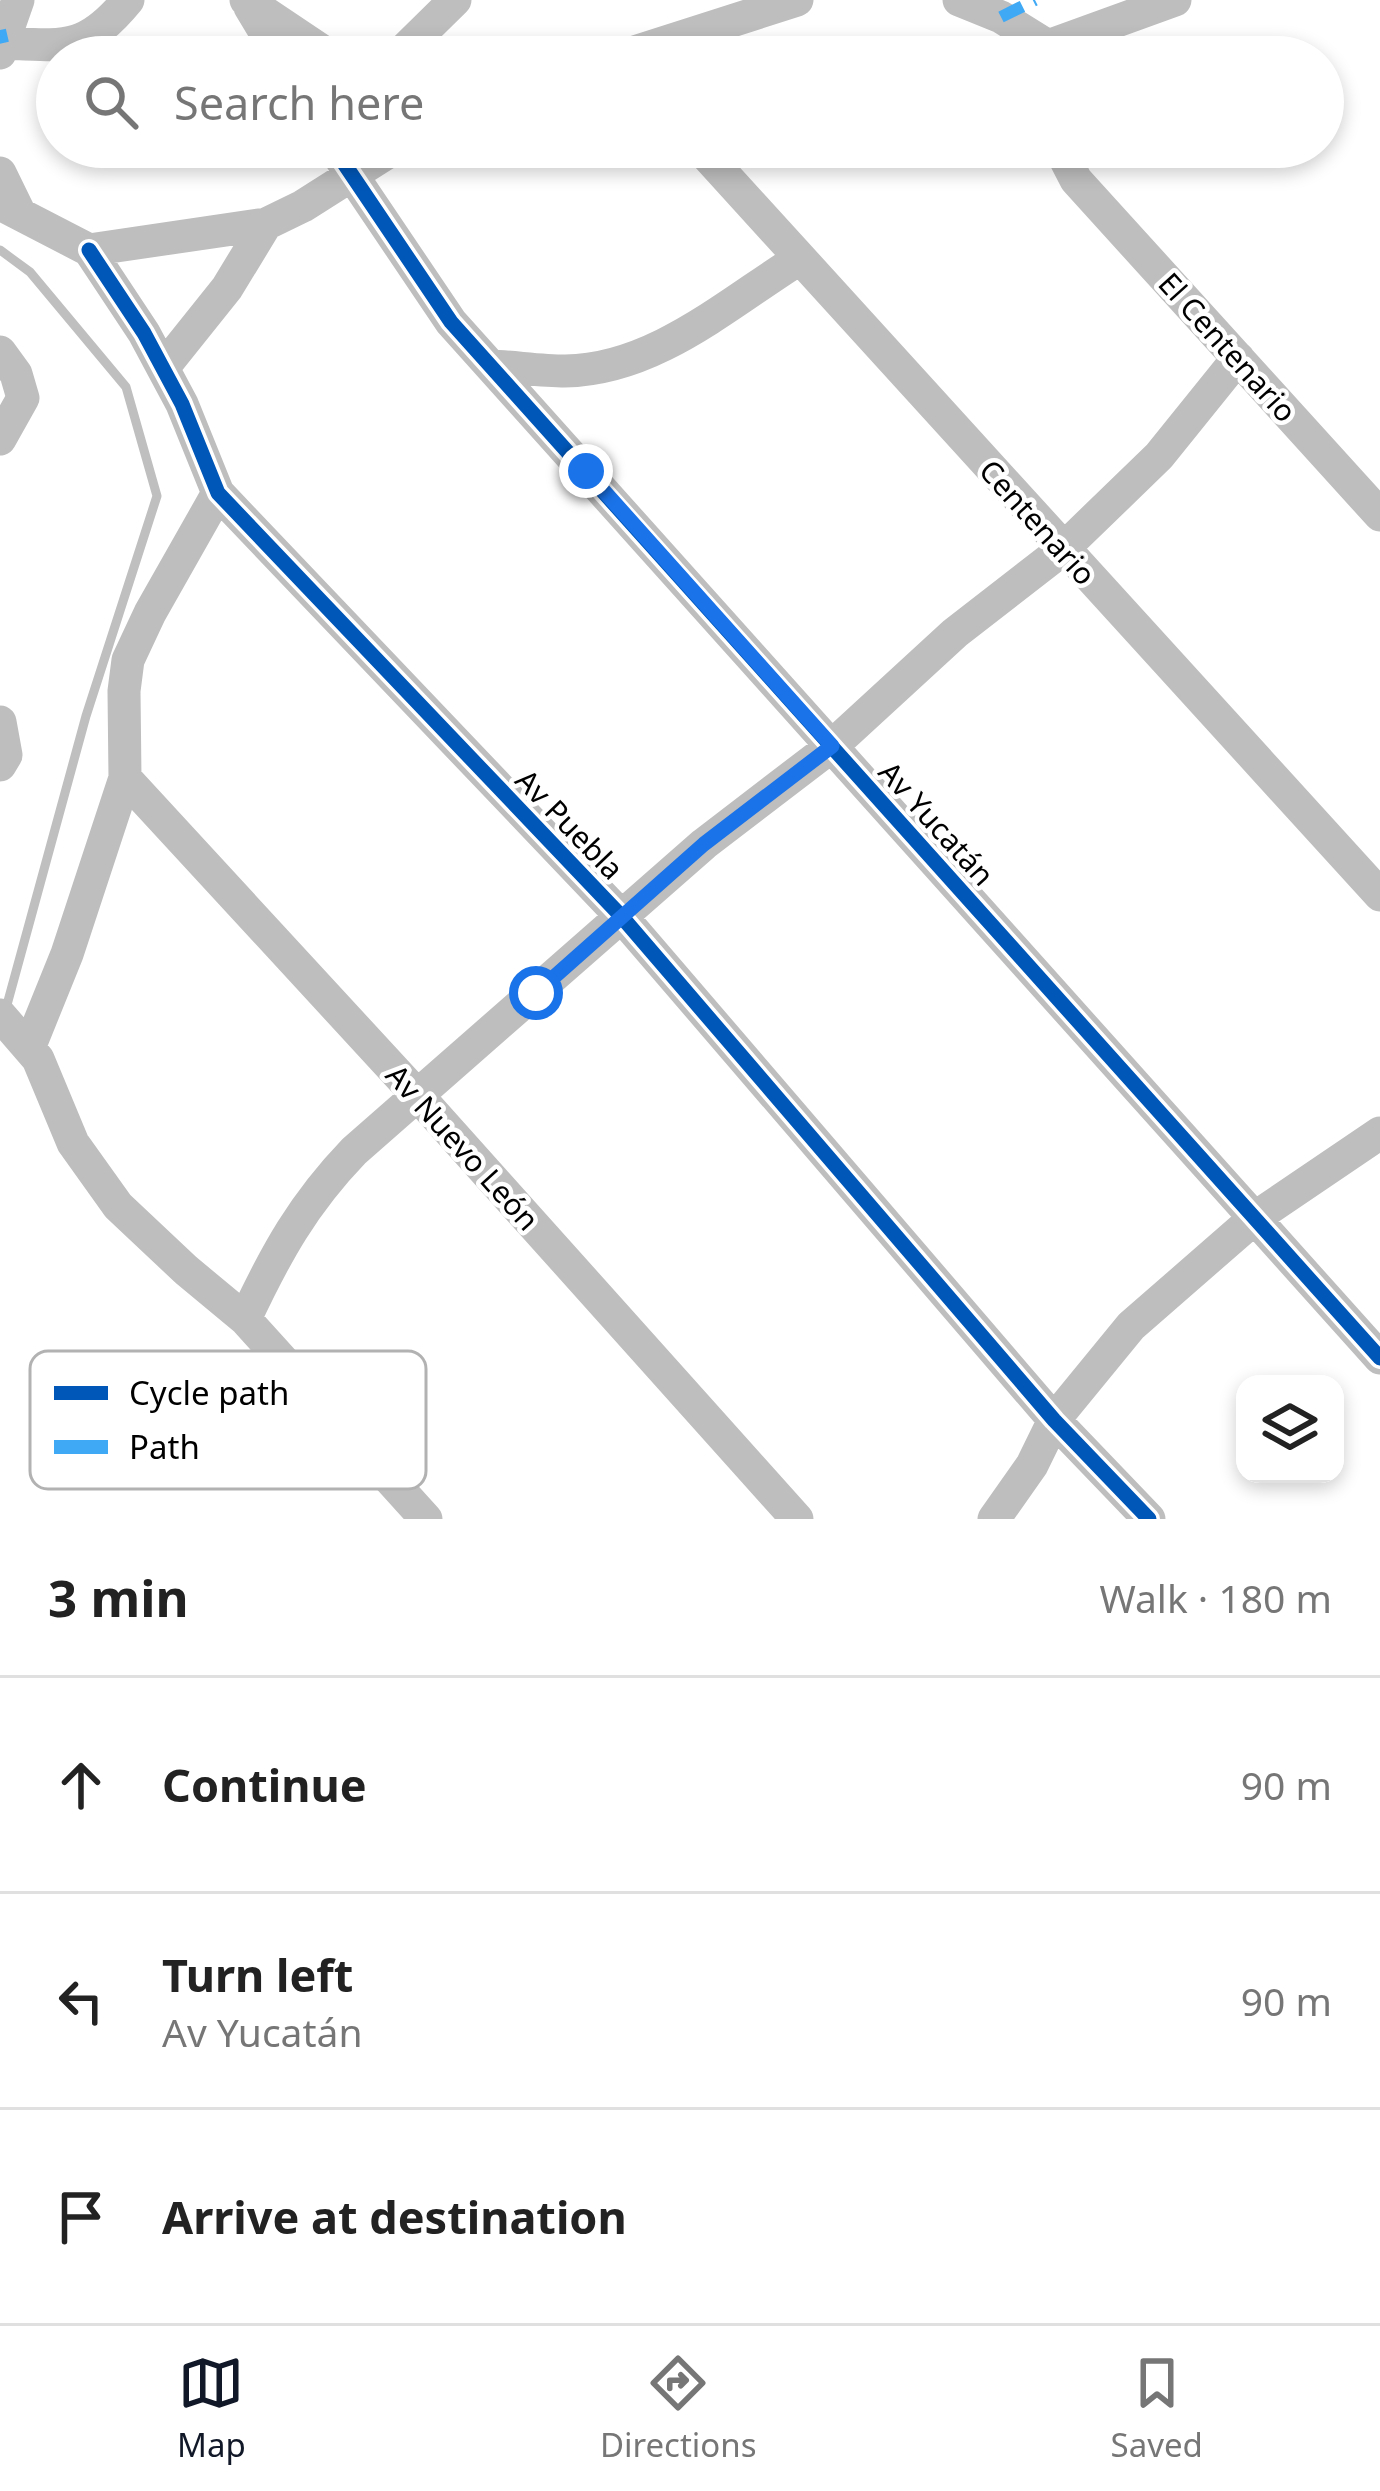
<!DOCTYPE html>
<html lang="en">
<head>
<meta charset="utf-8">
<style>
	:root { --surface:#fff; --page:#f2f2f2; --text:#222; --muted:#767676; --line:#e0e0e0; --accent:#111827 }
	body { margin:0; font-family:"Noto Sans",sans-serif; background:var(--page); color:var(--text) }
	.controls { position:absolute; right:36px; bottom:36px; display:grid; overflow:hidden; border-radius:24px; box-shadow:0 6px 18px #0003 }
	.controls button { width:108px; height:108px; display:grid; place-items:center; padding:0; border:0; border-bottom:3px solid var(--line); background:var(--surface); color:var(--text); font:60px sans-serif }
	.stop { position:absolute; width:36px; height:36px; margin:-27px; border:9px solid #1a73e8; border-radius:50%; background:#fff }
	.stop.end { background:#1a73e8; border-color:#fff; box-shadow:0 3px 12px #0008 }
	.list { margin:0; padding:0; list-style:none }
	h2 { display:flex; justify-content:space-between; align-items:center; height:156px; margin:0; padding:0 48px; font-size:51px }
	h2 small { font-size:39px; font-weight:400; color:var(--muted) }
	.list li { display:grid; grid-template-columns:78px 1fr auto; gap:36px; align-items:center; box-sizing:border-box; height:216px; padding:0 48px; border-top:3px solid var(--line) }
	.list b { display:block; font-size:45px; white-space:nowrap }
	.list p { margin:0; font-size:39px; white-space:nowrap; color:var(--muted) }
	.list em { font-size:39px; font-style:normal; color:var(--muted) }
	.icon { flex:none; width:66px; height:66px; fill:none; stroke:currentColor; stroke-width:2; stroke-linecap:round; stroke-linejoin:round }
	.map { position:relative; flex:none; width:1380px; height:1519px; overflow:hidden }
	.search { position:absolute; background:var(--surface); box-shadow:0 6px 18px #0003; left:36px; right:36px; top:36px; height:132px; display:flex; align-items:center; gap:30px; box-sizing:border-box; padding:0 42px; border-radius:66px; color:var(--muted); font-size:45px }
	.sheet { height:804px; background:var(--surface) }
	nav { display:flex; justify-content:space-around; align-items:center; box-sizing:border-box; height:168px; border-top:3px solid var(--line); background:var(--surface); font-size:33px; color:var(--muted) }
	nav a { display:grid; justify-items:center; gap:6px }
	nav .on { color:var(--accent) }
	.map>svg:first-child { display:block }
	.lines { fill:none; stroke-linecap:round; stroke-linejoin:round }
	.stream { stroke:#bfbfbf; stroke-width:9 }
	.minor { stroke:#bebebe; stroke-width:33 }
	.quiet { stroke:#3fa9f5; stroke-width:12; stroke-dasharray:24 12; stroke-linecap:butt }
	.cycleway-casing { stroke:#fff; stroke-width:22 }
	.cycleway { stroke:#0057b8; stroke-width:15 }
	.route { stroke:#1a73e8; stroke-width:15 }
	.labels { text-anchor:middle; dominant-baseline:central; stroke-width:9; stroke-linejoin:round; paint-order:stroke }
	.street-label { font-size:30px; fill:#000; stroke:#fff }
	.key { fill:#fff; stroke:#b2b2b2; stroke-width:3 }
	.key-label { font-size:33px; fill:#000 }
</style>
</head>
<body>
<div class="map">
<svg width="1380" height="1519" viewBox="0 0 1380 1519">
	<rect width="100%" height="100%" fill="#fff"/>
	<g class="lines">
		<path class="stream" d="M0 250 30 272 126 387 157 496 86 716 5 1012"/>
		<path class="minor" d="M246 0 331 57
			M959 0 1001 17 1048 46
			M250 7 280 57
			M3 43 18 0
			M0 53 3 43C65 46 86 51 128 0
			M397 57 455 0
			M619 57 797 0
			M1046 57 1048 46 1175 0
			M333 147 451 322 1380 1358
			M699 147 1380 895
			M1059 147 1076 180 1380 515
			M0 173 20 214
			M0 204 89 250 266 224 303 206 396 147
			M89 250 144 333 182 404 218 493 622 917 1054 1420 1149 1519
			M0 352 16 374 23 398 0 439
			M491 366C515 367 541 371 565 371 654 370 727 304 799 259
			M163 368 227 288 266 224
			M0 722 6 755 0 765
			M125 778 418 1096 797 1519
			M0 1015 38 1059 73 1143 118 1206 186 1270 245 1319 426 1519
			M29 1048 67 954 125 778 124 691 128 660 150 613 218 493
			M245 1319C276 1253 303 1204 354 1151L704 844 832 746 955 633 1062 550 1159 456 1238 358
			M994 1519 1032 1465 1054 1420 1131 1326 1256 1217 1380 1133"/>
		<path class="quiet" d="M1001 17 1035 0
			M0 30 3 43"/>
		<g class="cycleway-casing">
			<path id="cycleway" d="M333 147 451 322 1380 1358
				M89 250 144 333 182 404 218 493 622 917 1054 1420 1149 1519"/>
		</g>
		<use href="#cycleway" class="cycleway"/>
	</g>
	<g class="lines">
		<path class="route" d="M536 993 704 844 832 746 586 471"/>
	</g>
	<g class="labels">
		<g class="street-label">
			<text transform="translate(1228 347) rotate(48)">El Centenario</text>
			<text transform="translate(1038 522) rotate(48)">Centenario</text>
			<text transform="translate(937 823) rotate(48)">Av Yucatán</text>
			<text transform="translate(570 824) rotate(46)">Av Puebla</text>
			<text transform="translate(463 1147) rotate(48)">Av Nuevo León</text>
		</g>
	</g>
	<rect x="30" y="1351" width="396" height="138" rx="18" class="key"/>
	<rect x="54" y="1386" width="54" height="14" fill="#0057b8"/>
	<rect x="54" y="1440" width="54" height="14" fill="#3fa9f5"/>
	<g class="key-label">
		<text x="129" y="1405">Cycle path</text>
		<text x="129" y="1459">Path</text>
	</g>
</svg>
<div class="controls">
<button><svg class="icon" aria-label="layers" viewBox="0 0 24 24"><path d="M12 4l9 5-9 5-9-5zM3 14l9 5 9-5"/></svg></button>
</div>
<div class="stop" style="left:536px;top:993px"></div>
<div class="stop end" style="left:586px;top:471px"></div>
<div class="search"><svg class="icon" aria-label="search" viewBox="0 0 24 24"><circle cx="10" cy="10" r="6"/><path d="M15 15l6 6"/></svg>Search here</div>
</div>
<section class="sheet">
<h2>3 min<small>Walk · 180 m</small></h2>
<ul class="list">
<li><svg class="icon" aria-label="ahead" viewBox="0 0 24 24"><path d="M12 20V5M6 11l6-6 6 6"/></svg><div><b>Continue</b></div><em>90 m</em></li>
<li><svg class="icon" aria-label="left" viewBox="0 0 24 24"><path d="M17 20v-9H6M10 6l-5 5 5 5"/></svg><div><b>Turn left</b><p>Av Yucatán</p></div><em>90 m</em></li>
<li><svg class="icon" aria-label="arrive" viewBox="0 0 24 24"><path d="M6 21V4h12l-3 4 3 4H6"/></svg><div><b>Arrive at destination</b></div></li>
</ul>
</section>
<nav>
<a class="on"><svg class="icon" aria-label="map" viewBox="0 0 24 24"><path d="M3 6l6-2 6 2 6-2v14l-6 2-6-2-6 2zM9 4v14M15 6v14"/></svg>Map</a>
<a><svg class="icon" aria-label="directions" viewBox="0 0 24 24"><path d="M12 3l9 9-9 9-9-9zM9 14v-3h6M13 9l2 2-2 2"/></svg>Directions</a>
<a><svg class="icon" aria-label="saved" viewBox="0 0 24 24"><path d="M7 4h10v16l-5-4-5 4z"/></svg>Saved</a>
</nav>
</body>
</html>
